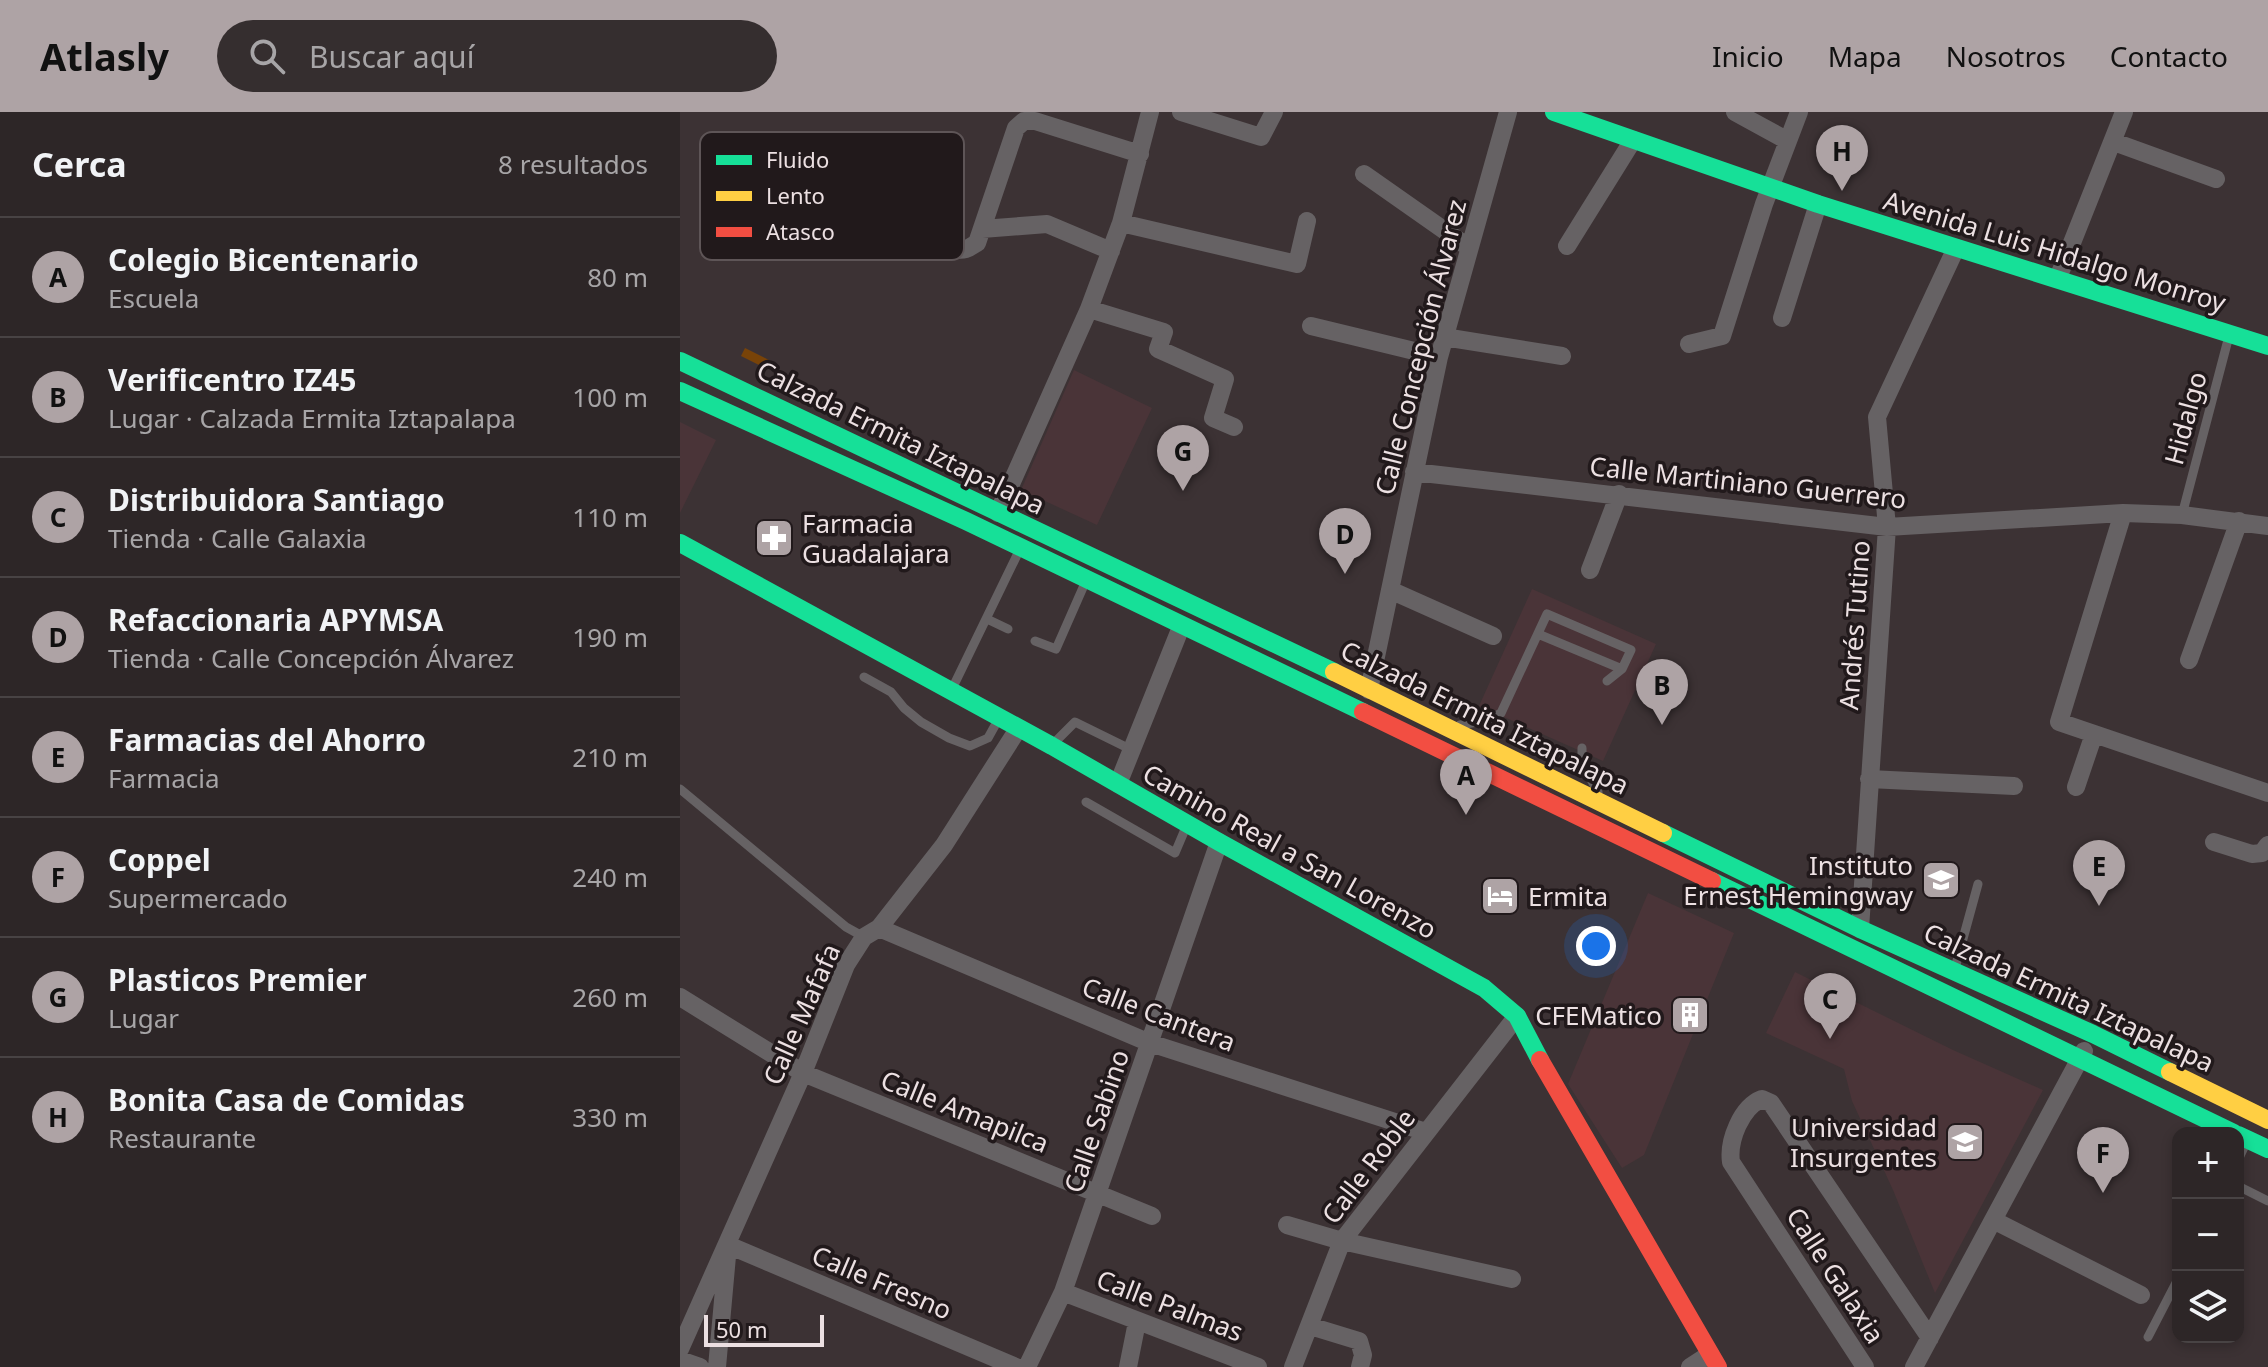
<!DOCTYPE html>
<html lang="es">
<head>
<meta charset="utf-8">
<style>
	:root { --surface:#2d2627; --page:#352e2f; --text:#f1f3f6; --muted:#a7a5a7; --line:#484344; --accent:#aea3a5 }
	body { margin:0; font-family:"Noto Sans",sans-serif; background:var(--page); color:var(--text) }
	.controls { position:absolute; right:24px; bottom:24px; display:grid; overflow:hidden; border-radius:16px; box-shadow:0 4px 12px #0003 }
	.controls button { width:72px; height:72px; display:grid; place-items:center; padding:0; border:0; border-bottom:2px solid var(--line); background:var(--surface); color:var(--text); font:40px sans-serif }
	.scale { position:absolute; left:24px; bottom:20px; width:120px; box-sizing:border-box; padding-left:8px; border:4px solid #ece0e2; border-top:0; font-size:22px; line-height:28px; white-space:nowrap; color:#ece0e2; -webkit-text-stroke:6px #21191b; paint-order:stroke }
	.you { position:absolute; left:916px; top:834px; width:28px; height:28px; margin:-20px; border:6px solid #fff; border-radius:50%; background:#1a73e8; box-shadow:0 0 0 12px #1a73e833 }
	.badge { display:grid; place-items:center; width:52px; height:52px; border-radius:50%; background:var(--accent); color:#111; font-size:26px; font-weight:700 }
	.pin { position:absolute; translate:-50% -66px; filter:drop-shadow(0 2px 4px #0008) }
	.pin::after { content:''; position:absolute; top:42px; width:28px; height:24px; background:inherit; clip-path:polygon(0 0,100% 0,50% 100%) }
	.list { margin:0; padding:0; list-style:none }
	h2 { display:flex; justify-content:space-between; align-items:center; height:104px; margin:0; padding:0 32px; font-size:34px }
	h2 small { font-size:26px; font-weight:400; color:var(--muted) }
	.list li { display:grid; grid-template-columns:52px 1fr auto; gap:24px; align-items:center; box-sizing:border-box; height:120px; padding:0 32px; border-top:2px solid var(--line) }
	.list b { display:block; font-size:30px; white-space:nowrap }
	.list p { margin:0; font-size:26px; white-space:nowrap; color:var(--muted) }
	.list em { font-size:26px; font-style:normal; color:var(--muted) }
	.icon { flex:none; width:44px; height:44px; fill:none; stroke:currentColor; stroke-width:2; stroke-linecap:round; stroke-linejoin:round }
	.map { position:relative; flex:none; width:1588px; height:1255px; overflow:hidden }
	header { display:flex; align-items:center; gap:48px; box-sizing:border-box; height:112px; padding:0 40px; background:var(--accent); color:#111 }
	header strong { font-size:38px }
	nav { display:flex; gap:44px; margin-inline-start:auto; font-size:28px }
	.search { width:560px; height:72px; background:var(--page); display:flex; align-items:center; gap:20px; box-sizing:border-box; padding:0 28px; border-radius:44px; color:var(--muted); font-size:30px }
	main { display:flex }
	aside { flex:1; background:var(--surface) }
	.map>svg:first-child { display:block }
	.built { fill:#4a3438 }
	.green { fill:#784308 }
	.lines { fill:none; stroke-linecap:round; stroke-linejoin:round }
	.lane { stroke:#666264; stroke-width:9 }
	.street { stroke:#666264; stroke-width:18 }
	.fast { stroke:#16e098; stroke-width:18 }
	.slow { stroke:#ffcf43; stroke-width:18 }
	.jam { stroke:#f24e42; stroke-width:18 }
	.labels { text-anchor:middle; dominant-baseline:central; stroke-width:7; stroke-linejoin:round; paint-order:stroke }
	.street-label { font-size:26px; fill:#ece0e2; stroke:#21191b }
	.poi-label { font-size:26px; fill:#ece0e2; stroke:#21191b; text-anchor:end }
	.key { fill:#21191b; stroke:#5e5557; stroke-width:2 }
	.key-label { font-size:22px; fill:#ece0e2 }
</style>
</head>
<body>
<header>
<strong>Atlasly</strong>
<div class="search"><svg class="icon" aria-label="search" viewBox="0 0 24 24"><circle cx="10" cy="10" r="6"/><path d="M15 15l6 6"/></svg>Buscar aquí</div>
<nav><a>Inicio</a><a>Mapa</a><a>Nosotros</a><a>Contacto</a></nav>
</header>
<main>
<aside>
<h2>Cerca<small>8 resultados</small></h2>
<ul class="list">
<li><span class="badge">A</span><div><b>Colegio Bicentenario</b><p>Escuela</p></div><em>80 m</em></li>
<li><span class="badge">B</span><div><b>Verificentro IZ45</b><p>Lugar · Calzada Ermita Iztapalapa</p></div><em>100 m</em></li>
<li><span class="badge">C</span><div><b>Distribuidora Santiago</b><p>Tienda · Calle Galaxia</p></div><em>110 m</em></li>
<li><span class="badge">D</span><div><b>Refaccionaria APYMSA</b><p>Tienda · Calle Concepción Álvarez</p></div><em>190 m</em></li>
<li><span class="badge">E</span><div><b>Farmacias del Ahorro</b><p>Farmacia</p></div><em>210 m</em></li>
<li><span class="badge">F</span><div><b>Coppel</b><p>Supermercado</p></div><em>240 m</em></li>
<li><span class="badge">G</span><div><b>Plasticos Premier</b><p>Lugar</p></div><em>260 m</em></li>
<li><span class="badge">H</span><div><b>Bonita Casa de Comidas</b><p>Restaurante</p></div><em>330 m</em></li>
</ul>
</aside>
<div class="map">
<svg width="1588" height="1255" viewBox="0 0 1588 1255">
	<rect width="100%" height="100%" fill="#3c3234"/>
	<path class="built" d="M394 258 472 296 417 413 341 378Z
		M0 310 36 328 0 401Z
		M852 477 976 532 923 649 799 594Z
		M968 781 1054 821 964 1043 942 1056 888 972Z
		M1115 860 1273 938 1363 978 1255 1181 1213 1078 1172 989 1164 957 1086 921Z"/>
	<path class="green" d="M65 236 89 248 85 256 61 244Z"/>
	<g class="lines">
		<path class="lane" d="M1502 403 1549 224
			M307 507 328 517
			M858 522 942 557
			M355 529 376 537 405 471
			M184 565 211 580 224 596 241 610 269 626 290 634 308 626 318 608
			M272 577 339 439
			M780 613 809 608 821 601 867 502 951 538 942 557 927 569
			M374 631 395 610 452 638
			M902 636V651L918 680
			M0 677 166 815 184 825
			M406 690 495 741 506 715
			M1275 856 1298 772
			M1558 1048 1566 1031
			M1558 1074 1588 1089
			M1468 1225 1498 1167"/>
		<path class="street" d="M501 0 581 25 594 0
			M1055 0 1108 29
			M1434 30 1536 67
			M239 47C233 60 220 81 221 95 221 117 266 142 286 137 290 136 293 133 297 131L336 16 344 9H355L460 42
			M684 62 788 135
			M441 111 617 152 627 109
			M302 117 367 112 431 139
			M887 134 953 28
			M1378 166 1444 0
			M409 197 484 220 478 237 545 267 533 306 554 315
			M1102 206 1138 92
			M631 214 759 245
			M764 225 882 244
			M1009 232 1042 224 1084 92 1119 0
			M734 360 1207 415 1443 401 1502 403 1588 414
			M318 401 409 197 441 111 470 0
			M1443 401 1379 610 1588 681
			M910 458 939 382
			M710 478 813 524
			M1509 548 1559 409
			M689 578 759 245 828 0
			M1189 667 1334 674
			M438 672 501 515
			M1396 675 1414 622
			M1534 730 1572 742 1582 741 1588 733
			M199 816 470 931 746 1020
			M1180 817 1207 415 1197 305 1276 136
			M0 885 123 961 472 1104
			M1313 1108 1461 1183
			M607 1113 662 1129 832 1167
			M383 1180 578 1255
			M630 1214 679 1229 683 1243 680 1255
			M0 1237 123 961 166 853 184 825 199 816 264 733 338 617
			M0 1248 20 1255
			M37 1255 48 1133 336 1255
			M347 1255 383 1180 539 730
			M448 1255 457 1210
			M613 1255 662 1129 837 904
			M1010 1255 1030 1242
			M1185 1255 1051 1050C1048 1029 1061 995 1082 987L1091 991 1250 1226
			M1234 1255 1404 939"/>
		<path class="fast" d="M874 0 1138 92 1588 234
			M0 249 654 560
			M0 279 286 409 683 600
			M0 431 372 634 539 730 804 876 837 904 860 948
			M983 721 1180 817 1413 922 1490 960
			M1032 769 1554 1021
			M1558 1023 1588 1037"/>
		<path class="slow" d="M654 560 983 721
			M1490 960 1588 1008"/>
		<path class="jam" d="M683 600 1032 769
			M860 948 1038 1255"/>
	</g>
	<defs>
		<g id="pharmacy-square" transform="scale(2)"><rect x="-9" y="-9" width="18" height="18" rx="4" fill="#aea3a5" stroke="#21191b"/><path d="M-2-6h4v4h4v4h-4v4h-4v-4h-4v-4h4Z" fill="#fff"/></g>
		<g id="school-square" transform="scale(2)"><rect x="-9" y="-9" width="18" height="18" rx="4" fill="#aea3a5" stroke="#21191b"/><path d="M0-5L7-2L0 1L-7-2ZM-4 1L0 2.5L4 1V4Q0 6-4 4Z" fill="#fff"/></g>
		<g id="hotel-square" transform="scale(2)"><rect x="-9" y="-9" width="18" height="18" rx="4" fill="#aea3a5" stroke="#21191b"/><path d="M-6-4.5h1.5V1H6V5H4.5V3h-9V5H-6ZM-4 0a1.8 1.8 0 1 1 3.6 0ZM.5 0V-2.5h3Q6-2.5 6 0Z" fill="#fff"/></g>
		<g id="building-square" transform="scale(2)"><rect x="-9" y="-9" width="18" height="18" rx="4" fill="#aea3a5" stroke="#21191b"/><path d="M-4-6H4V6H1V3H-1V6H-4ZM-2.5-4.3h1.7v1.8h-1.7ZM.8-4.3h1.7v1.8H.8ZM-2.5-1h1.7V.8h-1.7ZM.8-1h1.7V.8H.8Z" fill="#fff"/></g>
		<g id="university-square" transform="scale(2)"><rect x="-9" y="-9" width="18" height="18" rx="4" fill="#aea3a5" stroke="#21191b"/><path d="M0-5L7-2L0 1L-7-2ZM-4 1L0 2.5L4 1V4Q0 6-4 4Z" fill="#fff"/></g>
	</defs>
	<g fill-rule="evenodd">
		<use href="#pharmacy-square" x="94" y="426"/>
		<use href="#school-square" x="1261" y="768"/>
		<use href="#hotel-square" x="820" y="784"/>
		<use href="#building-square" x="1010" y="903"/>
		<use href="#university-square" x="1285" y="1030"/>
	</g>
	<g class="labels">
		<g class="street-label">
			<text transform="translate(1375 139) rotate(17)">Avenida Luis Hidalgo Monroy</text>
			<text transform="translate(740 235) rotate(-76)">Calle Concepción Álvarez</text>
			<text transform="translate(1505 306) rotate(-75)">Hidalgo</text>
			<text transform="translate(221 325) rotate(26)">Calzada Ermita Iztapalapa</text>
			<text transform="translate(1068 370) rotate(6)">Calle Martiniano Guerrero</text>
			<text transform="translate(1174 513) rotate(-86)">Andrés Tutino</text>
			<text transform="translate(805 605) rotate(26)">Calzada Ermita Iztapalapa</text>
			<text transform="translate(610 739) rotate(29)">Camino Real a San Lorenzo</text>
			<text transform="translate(1389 885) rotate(25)">Calzada Ermita Iztapalapa</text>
			<text transform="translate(121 902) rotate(-66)">Calle Mafafa</text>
			<text transform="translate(479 902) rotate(21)">Calle Cantera</text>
			<text transform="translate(285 999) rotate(22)">Calle Amapilca</text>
			<text transform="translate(416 1009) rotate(-71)">Calle Sabino</text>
			<text transform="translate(688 1054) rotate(-53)">Calle Roble</text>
			<text transform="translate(1156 1163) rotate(57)">Calle Galaxia</text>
			<text transform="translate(202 1170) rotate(23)">Calle Fresno</text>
			<text transform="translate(490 1193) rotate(21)">Calle Palmas</text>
		</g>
		<g class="poi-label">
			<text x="122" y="411" text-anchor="start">Farmacia<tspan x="122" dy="30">Guadalajara</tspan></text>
			<text x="1233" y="753">Instituto<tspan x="1233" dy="30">Ernest Hemingway</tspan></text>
			<text x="848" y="784" text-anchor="start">Ermita</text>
			<text x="982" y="903">CFEMatico</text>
			<text x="1257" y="1015">Universidad<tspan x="1257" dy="30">Insurgentes</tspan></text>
		</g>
	</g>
	<rect x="20" y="20" width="264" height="128" rx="12" class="key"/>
	<rect x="36" y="43" width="36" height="10" fill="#16e098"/>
	<rect x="36" y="79" width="36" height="10" fill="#ffcf43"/>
	<rect x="36" y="115" width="36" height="10" fill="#f24e42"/>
	<g class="key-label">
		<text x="86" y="56">Fluido</text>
		<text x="86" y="92">Lento</text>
		<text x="86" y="128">Atasco</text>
	</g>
</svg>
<div class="controls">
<button>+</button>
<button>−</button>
<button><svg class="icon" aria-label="layers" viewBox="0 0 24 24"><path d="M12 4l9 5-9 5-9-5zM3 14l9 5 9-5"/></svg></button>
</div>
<div class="scale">50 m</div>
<div class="you"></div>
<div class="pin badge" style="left:786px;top:703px">A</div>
<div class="pin badge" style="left:982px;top:613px">B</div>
<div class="pin badge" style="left:1150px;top:927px">C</div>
<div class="pin badge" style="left:665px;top:462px">D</div>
<div class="pin badge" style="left:1419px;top:794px">E</div>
<div class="pin badge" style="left:1423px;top:1081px">F</div>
<div class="pin badge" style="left:503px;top:379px">G</div>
<div class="pin badge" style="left:1162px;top:79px">H</div>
</div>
</main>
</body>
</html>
